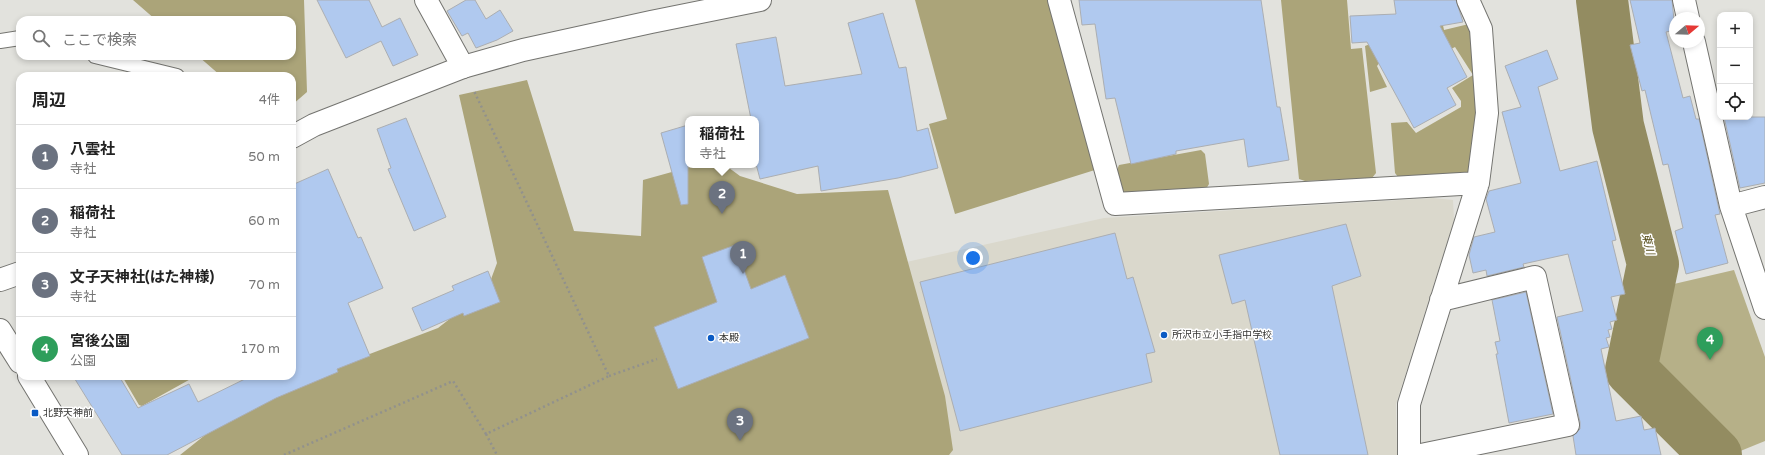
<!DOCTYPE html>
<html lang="ja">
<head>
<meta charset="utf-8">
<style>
	:root { --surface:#fff; --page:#f6f6f6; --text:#222; --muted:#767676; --line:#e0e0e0; --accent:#ea580c }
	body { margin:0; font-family:"Varela Round","Noto Sans JP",sans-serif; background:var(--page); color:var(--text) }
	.controls { position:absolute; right:12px; top:12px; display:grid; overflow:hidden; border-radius:8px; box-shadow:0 2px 6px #0003 }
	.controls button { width:36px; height:36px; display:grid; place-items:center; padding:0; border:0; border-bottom:1px solid var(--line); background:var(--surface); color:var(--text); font:20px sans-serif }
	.compass { position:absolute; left:1669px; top:12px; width:36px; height:36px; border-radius:50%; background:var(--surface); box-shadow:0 2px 6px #0003; rotate:71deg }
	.you { position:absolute; left:973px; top:258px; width:14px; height:14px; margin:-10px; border:3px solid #fff; border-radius:50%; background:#1a73e8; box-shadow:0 0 0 6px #1a73e833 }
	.badge { display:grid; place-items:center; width:26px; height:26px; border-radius:50%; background:var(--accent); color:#fff; font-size:13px; font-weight:700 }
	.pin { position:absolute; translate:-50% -33px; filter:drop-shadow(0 1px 2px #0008) }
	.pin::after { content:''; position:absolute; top:21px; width:14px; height:12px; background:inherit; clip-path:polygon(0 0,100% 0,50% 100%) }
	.popup { position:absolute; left:685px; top:116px; width:74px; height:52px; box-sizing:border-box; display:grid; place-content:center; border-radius:8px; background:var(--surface); filter:drop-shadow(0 1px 3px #0005); font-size:13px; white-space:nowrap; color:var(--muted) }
	.popup b { font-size:15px; color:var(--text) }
	.popup::after { content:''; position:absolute; left:50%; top:100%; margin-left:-8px; border:8px solid transparent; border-top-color:var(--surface) }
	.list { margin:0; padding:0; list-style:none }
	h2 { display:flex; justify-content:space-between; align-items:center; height:52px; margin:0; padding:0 16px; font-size:17px }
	h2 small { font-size:13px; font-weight:400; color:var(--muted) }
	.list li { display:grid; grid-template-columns:26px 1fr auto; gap:12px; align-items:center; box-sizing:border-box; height:64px; padding:0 16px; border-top:1px solid var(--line) }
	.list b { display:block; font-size:15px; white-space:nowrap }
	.list p { margin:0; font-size:13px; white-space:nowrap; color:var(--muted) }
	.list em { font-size:13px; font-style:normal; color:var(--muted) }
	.icon { flex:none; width:22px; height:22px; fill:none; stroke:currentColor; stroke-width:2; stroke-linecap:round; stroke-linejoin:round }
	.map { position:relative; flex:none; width:1765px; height:455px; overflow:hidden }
	.search { position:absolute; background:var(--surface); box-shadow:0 2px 6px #0003; left:16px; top:16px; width:280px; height:44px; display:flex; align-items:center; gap:10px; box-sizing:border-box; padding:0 14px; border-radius:12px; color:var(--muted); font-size:15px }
	.panel { position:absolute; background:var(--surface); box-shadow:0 2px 6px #0003; left:16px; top:72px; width:280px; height:308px; border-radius:12px }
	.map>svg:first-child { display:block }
	.built { fill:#dad8cc }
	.green { fill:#b6b088 }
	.forest { fill:#aba479 }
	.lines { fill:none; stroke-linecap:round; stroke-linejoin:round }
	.river { stroke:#938c61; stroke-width:52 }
	.building { fill:#b0c9ef; stroke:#abaeb2 }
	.service-casing { stroke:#747470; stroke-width:16 }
	.minor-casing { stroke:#747470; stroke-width:24 }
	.tertiary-casing { stroke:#747470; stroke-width:24 }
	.secondary-casing { stroke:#747470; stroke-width:24 }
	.path { stroke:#91918d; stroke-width:2.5; stroke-dasharray:2 3; stroke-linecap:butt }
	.service { stroke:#fff; stroke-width:14 }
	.minor { stroke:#fff; stroke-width:22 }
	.tertiary { stroke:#fff; stroke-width:22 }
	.secondary { stroke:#fff; stroke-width:22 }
	.poi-dot { fill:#095ac4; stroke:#fff; stroke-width:1.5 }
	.labels { text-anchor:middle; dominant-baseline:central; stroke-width:3; stroke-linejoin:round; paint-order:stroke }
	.poi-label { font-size:10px; fill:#353533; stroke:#fff; text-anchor:start }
	.water-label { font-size:11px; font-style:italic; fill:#564d19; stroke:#fff }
</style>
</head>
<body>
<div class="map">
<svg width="1765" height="455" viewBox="0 0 1765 455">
	<rect width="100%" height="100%" fill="#e2e2dd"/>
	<path class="built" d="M1433 198 1453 200 1454 220 1396 404 1397 455H871L893 265 1104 218Z"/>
	<path class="green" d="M1734 270 1765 357V441L1733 454 1729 452 1656 363 1655 357 1661 287Z"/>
	<path class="forest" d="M133 0H304L307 92 292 105V76H221L198 56H292V20H156Z
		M915 0H1048L1098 169 955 214 929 124 947 119Z
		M1281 0H1347L1351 49 1362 48 1376 173 1372 178 1305 181 1299 179Z
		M1441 16 1444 30 1469 24 1474 29 1480 111 1472 171 1467 174 1398 177 1395 173 1391 123 1407 122 1416 133 1461 107V101L1452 88 1473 75 1455 47 1435 57 1380 62 1377 66 1387 87 1370 92 1365 46Z
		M527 80 574 231 641 236 643 180 697 165H725L740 176 797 194 888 190 945 396 953 450 949 455H180L249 400 438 328 487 290 497 263 459 95Z
		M1201 150 1205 154 1209 184 1206 189 1125 194 1122 192 1117 170 1119 165Z
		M122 376H196L142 406 139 405Z"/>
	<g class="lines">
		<path class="river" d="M1602 0 1618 126 1653 264 1631 370 1716 455"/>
	</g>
	<path class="building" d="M317 0H369L382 27 400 18 418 55 393 66 381 41 346 58Z
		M466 0H475L486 19 500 10 513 31 497 40 476 48 468 33 462 36 447 11Z
		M1079 0H1261L1277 107H1280L1289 160 1248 167 1244 139 1176 151V154L1131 164 1115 98 1106 99 1095 24 1082 25Z
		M1394 0H1456L1463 22 1440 26 1467 77 1447 88 1456 105 1414 128 1367 42 1352 43 1350 16 1396 14Z
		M1630 0H1672L1675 30 1666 32 1683 98 1690 96 1696 119H1699L1720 214 1715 215 1728 263 1686 274 1675 231 1683 228 1668 164 1663 165 1645 90 1642 91 1630 45 1640 43Z
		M883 13 899 68 906 67 917 131 928 128 938 168 898 178 821 191 818 166 760 179 756 164V119H751L736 44 776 37 785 86 862 74 848 23Z
		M1547 50 1558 79 1538 87 1560 171 1597 161 1616 240 1612 241 1625 294 1611 297 1617 320 1610 322 1612 329 1608 330 1610 337 1606 338 1609 347 1601 349 1616 421 1641 416 1644 430 1655 428 1661 455H1576L1573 436 1580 429V422L1557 317 1583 311 1568 254 1523 264 1524 267 1487 276 1486 270 1473 273 1469 255 1474 237 1495 232 1486 199 1489 191 1521 183 1502 112 1521 107 1505 66Z
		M1724 117H1765V183L1740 188Z
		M406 118 446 217 414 231 388 169 391 168 377 129Z
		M688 125V204L681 205 661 133Z
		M328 169 358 238 361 237 383 288 348 303 370 356 337 369 338 372 276 398 167 455H122L73 376H119L138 408 189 384 198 402 251 376H292V185Z
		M1346 224 1361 276 1332 286 1368 455H1280L1245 300 1232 304 1219 255Z
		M1115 233 1127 279 1133 277 1155 352 1146 354 1152 382 960 431 920 282Z
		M735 245 751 289 785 275 809 338 678 389 654 327 717 302 702 257Z
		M488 271 500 302 464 316 463 313 422 331 412 308 454 290 452 286Z
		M1526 292 1553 414 1509 423 1496 354H1498L1495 342 1500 341 1492 300Z"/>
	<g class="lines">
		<g class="service-casing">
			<path id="service" d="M0 41 20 38
				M95 56 177 76"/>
		</g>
		<g class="minor-casing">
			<path id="minor" d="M426 0 463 67
				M1059 0 1115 204 1478 183
				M1684 0 1688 18
				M1694 42 1731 206 1765 308
				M1731 206 1765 197
				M1409 455V404L1478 183 1487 113 1481 29 1468 0
				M1421 455 1568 425 1535 277 1441 300"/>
		</g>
		<g class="tertiary-casing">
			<path id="tertiary" d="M292 137 314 125 463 67 523 50 651 22 760 0
				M0 280 20 273"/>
		</g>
		<g class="secondary-casing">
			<path id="secondary" d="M0 330 20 362
				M29 376 77 455"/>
		</g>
		<path class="path" d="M609 376 657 359
			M486 434 497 455
			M284 455 453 381 486 434 609 376 474 91"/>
		<use href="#service" class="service"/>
		<use href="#minor" class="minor"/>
		<use href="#tertiary" class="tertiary"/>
		<use href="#secondary" class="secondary"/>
	</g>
	<g class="poi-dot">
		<circle cx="1164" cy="335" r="4"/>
		<circle cx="711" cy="338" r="4"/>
		<rect x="31" y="409" width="8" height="8" rx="2"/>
	</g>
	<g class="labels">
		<g class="poi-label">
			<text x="1172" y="335">所沢市立小手指中学校</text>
			<text x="719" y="338">本殿</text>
			<text x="43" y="413">北野天神前</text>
		</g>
		<g class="water-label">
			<text transform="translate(1648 244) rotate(76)">東川</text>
		</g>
	</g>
</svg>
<div class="controls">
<button>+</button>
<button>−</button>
<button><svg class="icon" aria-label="locate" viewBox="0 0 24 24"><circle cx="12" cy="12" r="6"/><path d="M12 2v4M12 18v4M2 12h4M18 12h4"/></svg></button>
</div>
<svg class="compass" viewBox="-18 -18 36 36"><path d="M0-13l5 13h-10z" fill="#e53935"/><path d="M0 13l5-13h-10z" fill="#767676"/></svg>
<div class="you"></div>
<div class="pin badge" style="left:743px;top:274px;background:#6b7280">1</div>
<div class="pin badge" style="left:722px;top:214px;background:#6b7280">2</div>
<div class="popup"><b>稲荷社</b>寺社</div>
<div class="pin badge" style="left:740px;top:441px;background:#6b7280">3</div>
<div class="pin badge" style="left:1710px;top:360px;background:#2e9e5b">4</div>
<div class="search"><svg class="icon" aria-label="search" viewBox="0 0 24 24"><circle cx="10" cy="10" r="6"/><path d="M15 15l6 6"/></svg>ここで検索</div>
<section class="panel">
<h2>周辺<small>4件</small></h2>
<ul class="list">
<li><span class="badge" style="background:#6b7280">1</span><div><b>八雲社</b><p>寺社</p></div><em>50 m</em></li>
<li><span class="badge" style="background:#6b7280">2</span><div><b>稲荷社</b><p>寺社</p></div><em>60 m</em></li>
<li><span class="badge" style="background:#6b7280">3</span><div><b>文子天神社(はた神様)</b><p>寺社</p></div><em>70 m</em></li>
<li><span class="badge" style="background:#2e9e5b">4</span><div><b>宮後公園</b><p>公園</p></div><em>170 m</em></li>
</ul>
</section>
</div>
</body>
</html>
